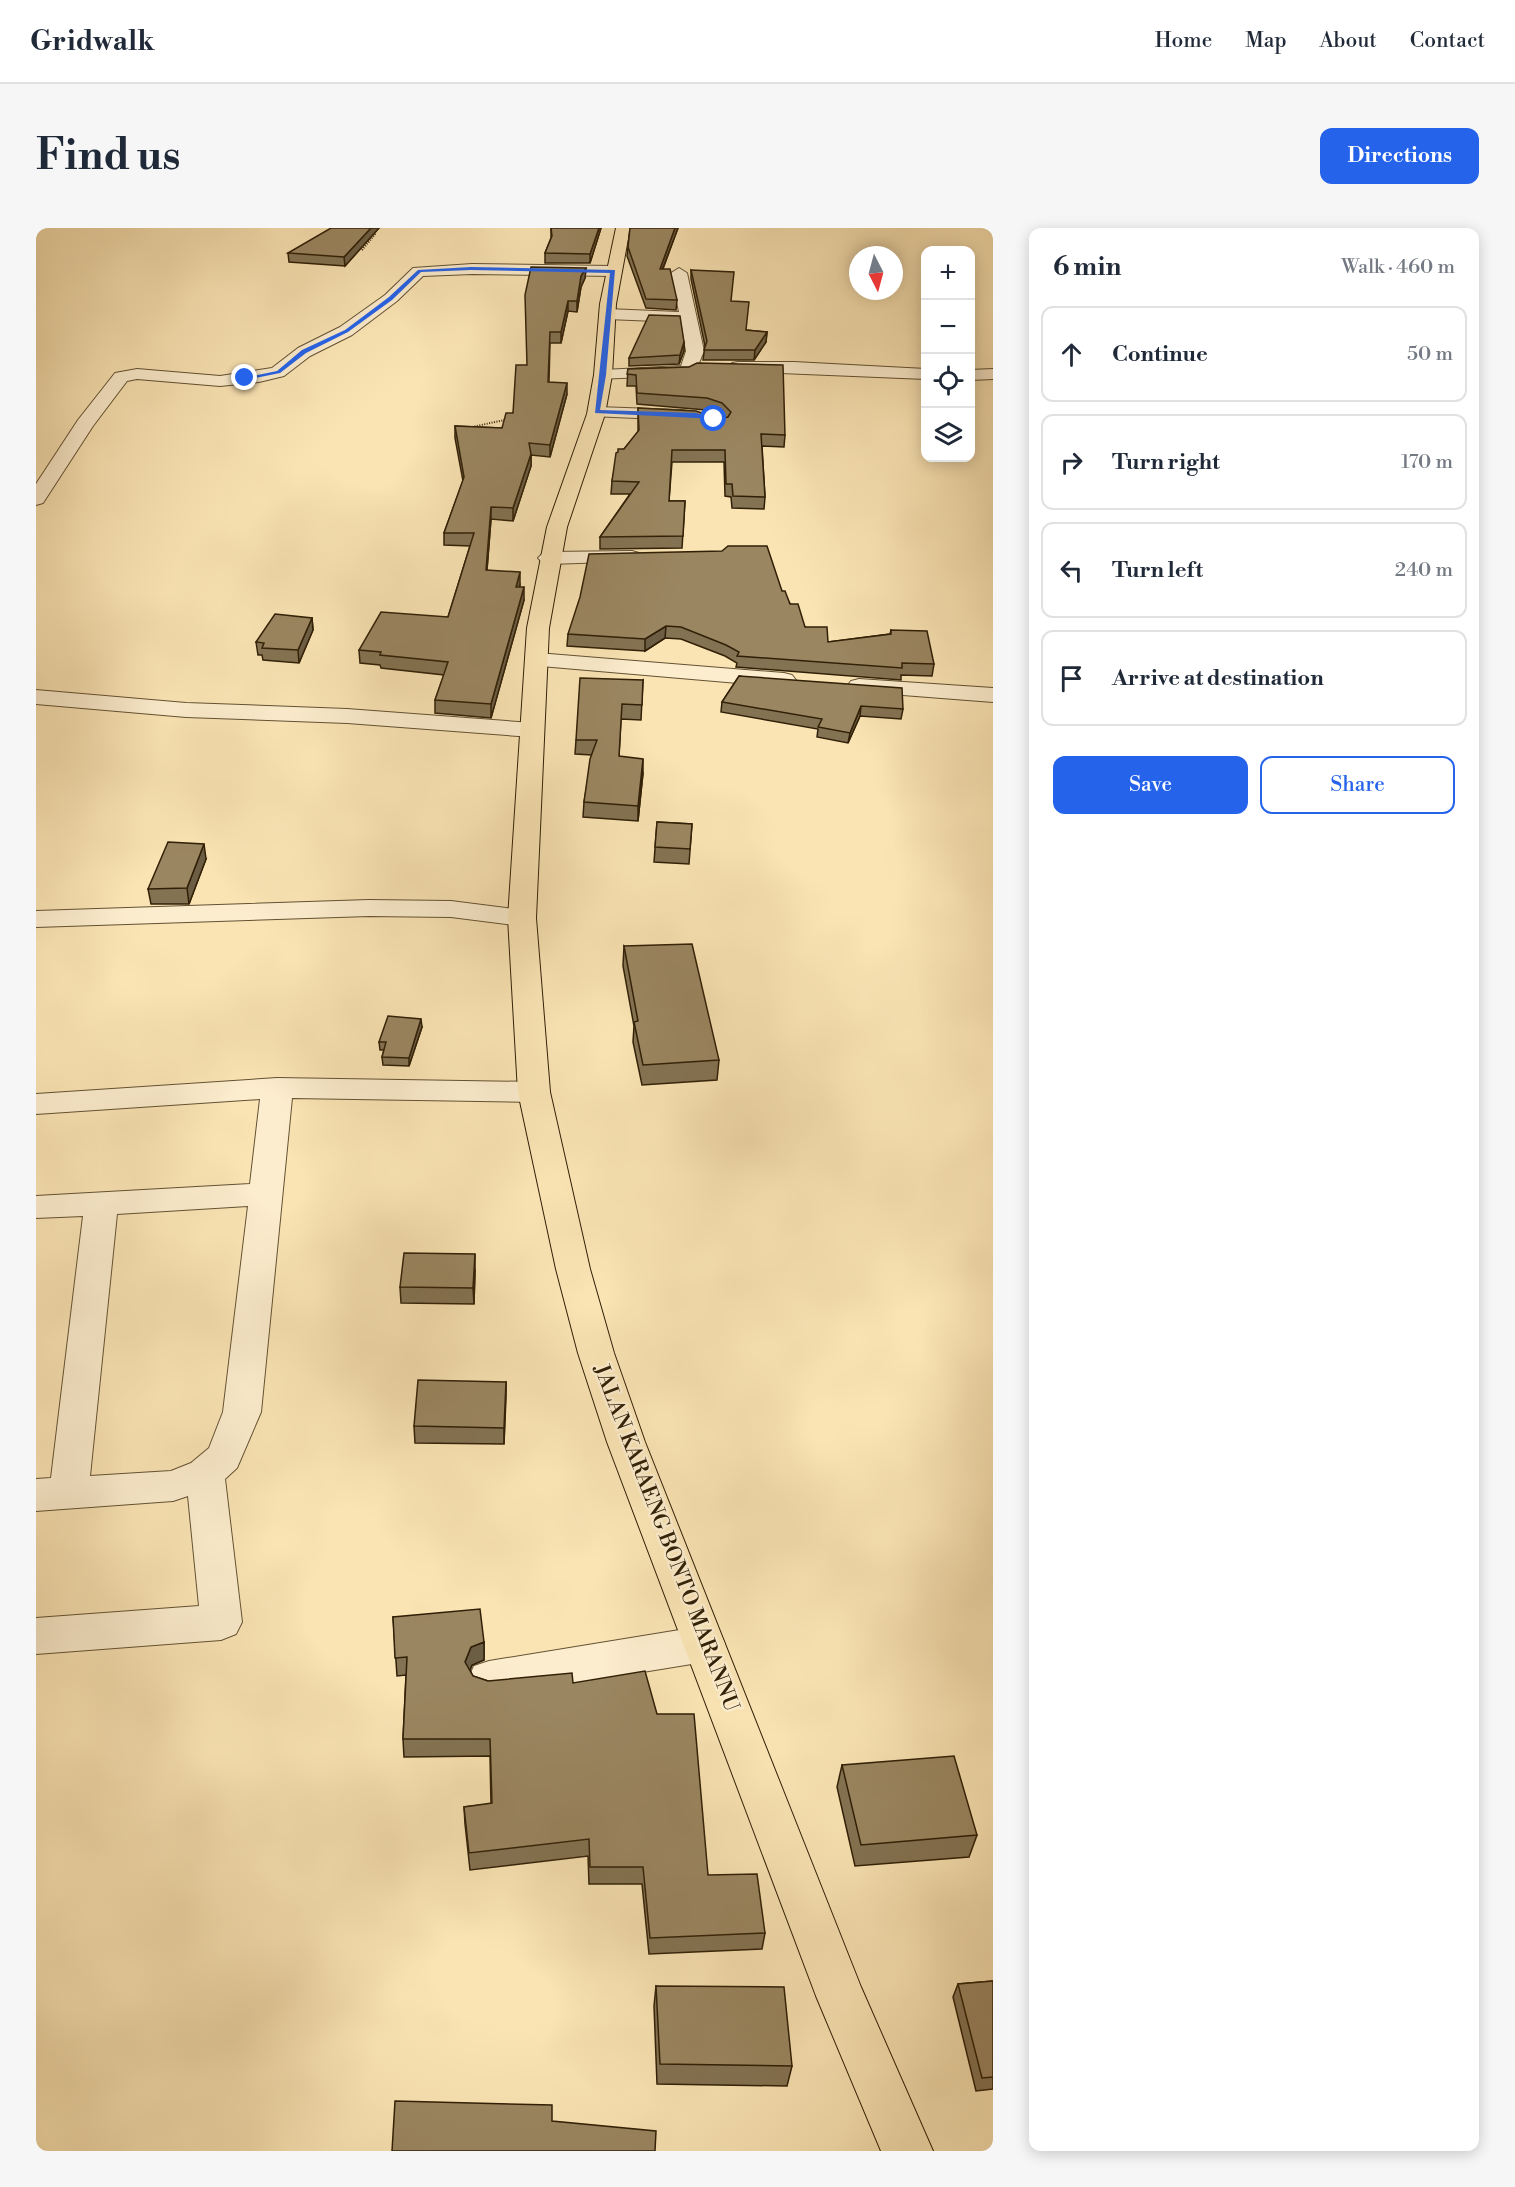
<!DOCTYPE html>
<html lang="en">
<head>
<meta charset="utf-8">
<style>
	:root { --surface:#fff; --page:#f6f6f7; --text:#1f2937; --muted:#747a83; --line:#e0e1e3; --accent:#2563eb }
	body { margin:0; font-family:"Libre Bodoni",serif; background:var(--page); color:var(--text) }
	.controls { position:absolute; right:18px; top:18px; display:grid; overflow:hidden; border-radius:12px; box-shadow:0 3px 15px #0003 }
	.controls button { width:54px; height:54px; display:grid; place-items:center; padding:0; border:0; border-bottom:2px solid var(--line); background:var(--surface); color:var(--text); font:30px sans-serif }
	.compass { position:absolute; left:813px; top:18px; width:54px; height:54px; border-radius:50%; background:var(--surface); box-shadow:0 3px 15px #0003; rotate:174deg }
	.stop { position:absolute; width:18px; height:18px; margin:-14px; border:4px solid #2563eb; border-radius:50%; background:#fff }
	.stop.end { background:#2563eb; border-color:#fff; box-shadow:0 2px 6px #0008 }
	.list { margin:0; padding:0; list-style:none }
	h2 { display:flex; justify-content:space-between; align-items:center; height:78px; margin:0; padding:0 24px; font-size:26px }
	h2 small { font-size:20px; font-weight:400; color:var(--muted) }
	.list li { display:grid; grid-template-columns:39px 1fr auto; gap:18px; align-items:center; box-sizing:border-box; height:96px; margin:0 12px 12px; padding:0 12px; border:2px solid var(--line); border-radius:12px }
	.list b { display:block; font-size:22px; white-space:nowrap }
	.list em { font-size:20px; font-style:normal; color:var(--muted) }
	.actions { display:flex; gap:12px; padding:18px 24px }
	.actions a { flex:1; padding:14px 0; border:2px solid var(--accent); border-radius:12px; text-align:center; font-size:21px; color:var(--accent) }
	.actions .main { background:var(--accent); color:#fff }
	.icon { flex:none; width:33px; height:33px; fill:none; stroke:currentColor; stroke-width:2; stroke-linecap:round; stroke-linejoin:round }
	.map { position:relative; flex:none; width:957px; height:1923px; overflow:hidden; border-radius:12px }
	header { display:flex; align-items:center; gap:36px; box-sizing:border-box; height:84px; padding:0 30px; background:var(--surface); border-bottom:2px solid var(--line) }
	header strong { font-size:28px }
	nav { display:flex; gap:33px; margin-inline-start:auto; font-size:21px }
	.intro { display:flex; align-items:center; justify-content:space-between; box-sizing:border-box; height:144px; padding:0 36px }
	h1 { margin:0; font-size:42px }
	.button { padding:15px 27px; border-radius:12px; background:var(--accent); color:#fff; font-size:21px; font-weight:700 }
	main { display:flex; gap:36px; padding:0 36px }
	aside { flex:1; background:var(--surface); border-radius:12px; box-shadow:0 3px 15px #0003 }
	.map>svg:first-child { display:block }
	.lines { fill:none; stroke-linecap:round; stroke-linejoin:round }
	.minor-casing { stroke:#635132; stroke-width:2 }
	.primary-casing { stroke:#312007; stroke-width:2 }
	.path { stroke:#312007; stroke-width:2; stroke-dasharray:1 1.5; stroke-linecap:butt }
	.minor { fill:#fcedce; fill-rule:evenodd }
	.primary { fill:#fae4b4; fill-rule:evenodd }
	.wall { fill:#847353; stroke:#312007; stroke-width:1.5 }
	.shaded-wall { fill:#6c5e44; stroke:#312007; stroke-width:1.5 }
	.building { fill:#9a8661; stroke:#312007; stroke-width:1.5 }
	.route { fill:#2563eb }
	.labels { text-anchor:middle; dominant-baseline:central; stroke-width:5; stroke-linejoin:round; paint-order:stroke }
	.street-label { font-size:21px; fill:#312007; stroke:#fcedce }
</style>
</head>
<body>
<header>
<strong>Gridwalk</strong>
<nav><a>Home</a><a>Map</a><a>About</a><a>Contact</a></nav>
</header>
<div class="intro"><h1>Find us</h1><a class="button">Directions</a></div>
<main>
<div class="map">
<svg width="957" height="1923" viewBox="0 0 957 1923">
	<rect width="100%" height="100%" fill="#fae4b4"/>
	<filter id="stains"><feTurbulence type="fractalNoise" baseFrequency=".00333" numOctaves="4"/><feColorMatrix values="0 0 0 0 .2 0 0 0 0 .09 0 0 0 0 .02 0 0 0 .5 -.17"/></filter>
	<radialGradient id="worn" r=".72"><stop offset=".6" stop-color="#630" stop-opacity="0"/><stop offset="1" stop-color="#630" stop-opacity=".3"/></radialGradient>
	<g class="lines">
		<g class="minor-casing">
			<path id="minor" d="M436 36 577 38 585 43 577 48 436 46 387 48 361 73 316 107 274 128 248 148 223 154 184 158 101 151 91 153 57 198 7 275 0 277V256L42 192 79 145 101 141 184 148 236 140 262 120 304 99 349 67 377 40Z
				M643 40 651 45 668 123 658 147 561 151 558 147 561 143 567 142 645 138 650 123 645 94 571 91 563 86 571 81 643 84 635 45Z
				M702 134H758L890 141V151L696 143 693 139 696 135Z
				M957 141V151L934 152V142Z
				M561 179 646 182 652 183 655 187 652 191 646 192 555 188 552 184 555 180Z
				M596 323 603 325 607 329 603 333 513 336 506 334 502 330 506 326 513 324Z
				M501 425 748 445 756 447 760 452 756 457 748 459 493 437 490 432 493 427Z
				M823 451 957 460V474L815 463 811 458 815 453Z
				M0 462 150 475 311 481 496 495 505 497 508 502 505 507 496 509 311 495 150 489 0 476Z
				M333 672 415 673 486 682 496 684 500 690 496 696 486 698 415 689 333 688 0 699V683Z
				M241 850 498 854 509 857 514 864 509 871 498 874 256 870 225 1184 201 1240 189 1251 206 1394 200 1406 185 1412 0 1426V1390L163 1378 152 1268 137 1273 0 1283V1251L15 1250 47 988 0 990V968L214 956 224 871 0 886V866ZM212 978 187 1184 173 1220 155 1235 135 1243 54 1248 81 986Z
				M668 1398 683 1403 689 1416 683 1429 668 1434 453 1469 438 1464 432 1451 438 1438 453 1433Z"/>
		</g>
		<g class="primary-casing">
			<path id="primary" d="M580 0H594L580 76 576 147 569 186 531 299 513 400 500 690 514 864 554 1041 578 1125 609 1214 825 1759 897 1923H845L780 1768 571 1214 542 1125 520 1041 482 864 472 690 491 400 511 299 551 186 558 147 564 76Z"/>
		</g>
		<path class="path" d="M326 22 340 5 331 0
			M436 199 473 191"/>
		<use href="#minor" class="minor"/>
		<use href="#primary" class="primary"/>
	</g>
	<path class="wall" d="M343 0 309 38 253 34 252 25Z
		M515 0H565L554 35H509V25L515 10Z
		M594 0H642L627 41 641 72 640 82 610 80 591 28Z
		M550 40 549 50 545 59 541 84 532 83 525 115H514L513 154 531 166 514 229 495 227V238L477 293 455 291 451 342 484 356V359L488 372 455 490 399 485V472L408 447 345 440 344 437 324 435 323 422 412 389 434 318 408 317V305L427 253 419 210V198L466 200 477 185 491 137Z
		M655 42 695 73 710 102 731 104 730 114 718 132H667L669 118 655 51Z
		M648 114V123L643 136 593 138V130Z
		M653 139 749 207 748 219 726 218 729 269 728 281 696 280 695 269 689 268 688 234H636L633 273H649L646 320 564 321V309L594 266H575L576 253 582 224 588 221 602 204V180L683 191 688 190 685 187 670 182 601 176 600 158H591L592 141Z
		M746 363 769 399 792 414 854 406 855 402 898 436 896 448 865 447V452L700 439 701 435 689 428 645 411 629 410 609 423 531 418 532 406Z
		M276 390 277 402 263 435 227 432 226 427H222L220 414Z
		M703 448 867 481 865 491 824 488 812 515 781 509 782 501 685 484 686 474Z
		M607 452 605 492 585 491 583 528 607 545 602 593 547 589 548 574 556 527 539 526 540 512Z
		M621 594 656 596 653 636 618 634Z
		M170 631 153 676H115L112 661Z
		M588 718 683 832 681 852 606 857 597 814 598 798 587 738Z
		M386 799 373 838 347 837 346 829 348 822H344L343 814Z
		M439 1042 438 1076 365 1075 364 1059Z
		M470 1154 468 1216 379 1215 378 1198Z
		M357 1389 448 1414V1432L436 1437 434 1442 437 1448 452 1453 537 1455 621 1486 672 1647 729 1705 726 1721 613 1726 606 1656H553L552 1628 434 1642 429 1596 428 1579 455 1576 454 1528 368 1529 367 1511 370 1447 361 1448Z
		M806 1537 941 1607 933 1629 819 1638 801 1559Z
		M957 1753V1861L940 1863 917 1769 922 1756Z
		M620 1758 756 1838 751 1858 621 1856 618 1778Z"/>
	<path class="shaded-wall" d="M335 0H343L309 38 308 29Z
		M563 0H565L554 35V26Z
		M639 0H642L623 50 624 41Z
		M550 40 549 50 545 59 541 84V73L545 48Z
		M532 73V83L525 115V104Z
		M731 104 730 114 718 132 719 122Z
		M648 114V123L643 136 644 127Z
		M531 155V166L514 229V217Z
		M495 226V238L477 293V280Z
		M455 279V291L450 354V342Z
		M484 344V356L480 372V359Z
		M488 359V372L455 490V476Z
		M276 390 277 402 263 435 262 422Z
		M630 398 629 410 609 423V411Z
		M825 478 824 488 812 515 814 505Z
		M607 531V545L602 593V578Z
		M168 616 170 631 153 676 151 660Z
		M385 791 386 799 373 838V830Z
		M439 1026V1042L438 1076 437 1060Z
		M470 1154V1170L468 1216V1200Z
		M448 1414V1432L436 1437 430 1452 429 1434 435 1419Z"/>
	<path class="building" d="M295 0H335L308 29 252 25Z
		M515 0H563L554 26 509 25 516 8Z
		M594 0H639L624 41H634L641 72 610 71 592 19Z
		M495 39 550 40 545 48 541 73H532L525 104H514L512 154 531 155 514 217 493 215 495 226 477 280 455 279 450 342 484 344 480 359H488L455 476 399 472 412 434 344 427 345 424 323 422 345 384 412 389 438 305H408L428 249 419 198 466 200 470 185H477L480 137H491L489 67Z
		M655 42 698 44 695 73 713 74 710 102 731 104 719 122H668L671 113Z
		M613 87 644 88 648 114 644 127 593 130Z
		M661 135 747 137 749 207 725 206 729 269 697 268 696 256H690L689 222H636L633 273H649L647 308 564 309 603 254 576 253 580 225 582 224V221H588L603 202 602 180 660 183 683 191 692 189 695 184 686 175 671 170 601 165 600 147 591 146 592 141 653 139Z
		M692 318H731L746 363H749L754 376H762L769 399H791L792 414 855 406V402L891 403 898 436 866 435V440L701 428 703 424 690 417 645 399 630 398 609 411 532 406 544 369 553 326 686 323Z
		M239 386 276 390 262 422 226 420 228 415 220 414Z
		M703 448 866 460 867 481 825 478 814 505 782 499 786 491 686 474Z
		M544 450 607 452 606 477 586 476 583 528 607 531 602 578 548 574 554 531 561 512H540Z
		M621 594 656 596 654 621 619 619Z
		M132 614 168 616 151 660 112 661Z
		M656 716 683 832 607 837 598 794 602 793 588 718Z
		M352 788 385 791 373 830 346 829 350 814H343Z
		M368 1025 439 1026 437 1060 364 1059Z
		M382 1152 470 1154 468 1200 378 1198Z
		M444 1381 448 1414 435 1419 429 1434 437 1448 452 1453 536 1445 537 1455 609 1443 621 1486H658L672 1647 721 1646 729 1705 614 1710 607 1639H554L553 1611 433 1625 428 1579 456 1575 454 1511H367L371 1429 359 1430 357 1389Z
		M918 1528 941 1607 825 1617 806 1537Z
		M957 1753V1849L946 1850 922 1756Z
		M620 1758 748 1759 756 1838 624 1836Z
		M359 1873 516 1877V1893L620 1903 619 1923H356Z"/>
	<path class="route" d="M435 39 579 42 570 147 564 182 660 185 681 191 559 185 574 45 435 42 385 44 356 72 312 104 270 125 244 145 209 152 207 150 241 143 266 122 309 102 353 69 382 42Z"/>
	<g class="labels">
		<g class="street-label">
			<text transform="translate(630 1310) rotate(69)">JALAN KARAENG BONTO MARANNU</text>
		</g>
	</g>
	<rect width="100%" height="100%" filter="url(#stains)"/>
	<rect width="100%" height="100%" fill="url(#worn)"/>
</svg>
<div class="controls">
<button>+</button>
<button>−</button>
<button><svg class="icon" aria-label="locate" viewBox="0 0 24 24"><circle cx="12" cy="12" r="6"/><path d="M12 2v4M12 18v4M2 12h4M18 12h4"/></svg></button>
<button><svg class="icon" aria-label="layers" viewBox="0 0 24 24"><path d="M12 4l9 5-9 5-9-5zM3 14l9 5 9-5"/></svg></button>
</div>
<svg class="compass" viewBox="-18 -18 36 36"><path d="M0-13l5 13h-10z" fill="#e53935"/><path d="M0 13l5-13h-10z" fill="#747a83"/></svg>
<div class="stop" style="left:678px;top:191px"></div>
<div class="stop end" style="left:209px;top:150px"></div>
</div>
<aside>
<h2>6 min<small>Walk · 460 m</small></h2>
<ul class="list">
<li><svg class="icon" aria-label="ahead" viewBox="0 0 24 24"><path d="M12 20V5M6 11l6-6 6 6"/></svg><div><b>Continue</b></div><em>50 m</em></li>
<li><svg class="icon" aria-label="right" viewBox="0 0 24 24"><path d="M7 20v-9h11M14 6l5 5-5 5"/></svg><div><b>Turn right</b></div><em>170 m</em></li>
<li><svg class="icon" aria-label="left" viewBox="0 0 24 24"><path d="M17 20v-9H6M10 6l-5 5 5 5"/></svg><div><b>Turn left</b></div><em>240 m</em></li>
<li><svg class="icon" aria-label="arrive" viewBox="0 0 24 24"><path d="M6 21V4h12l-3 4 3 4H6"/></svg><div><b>Arrive at destination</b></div></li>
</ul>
<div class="actions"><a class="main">Save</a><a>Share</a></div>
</aside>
</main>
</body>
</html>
